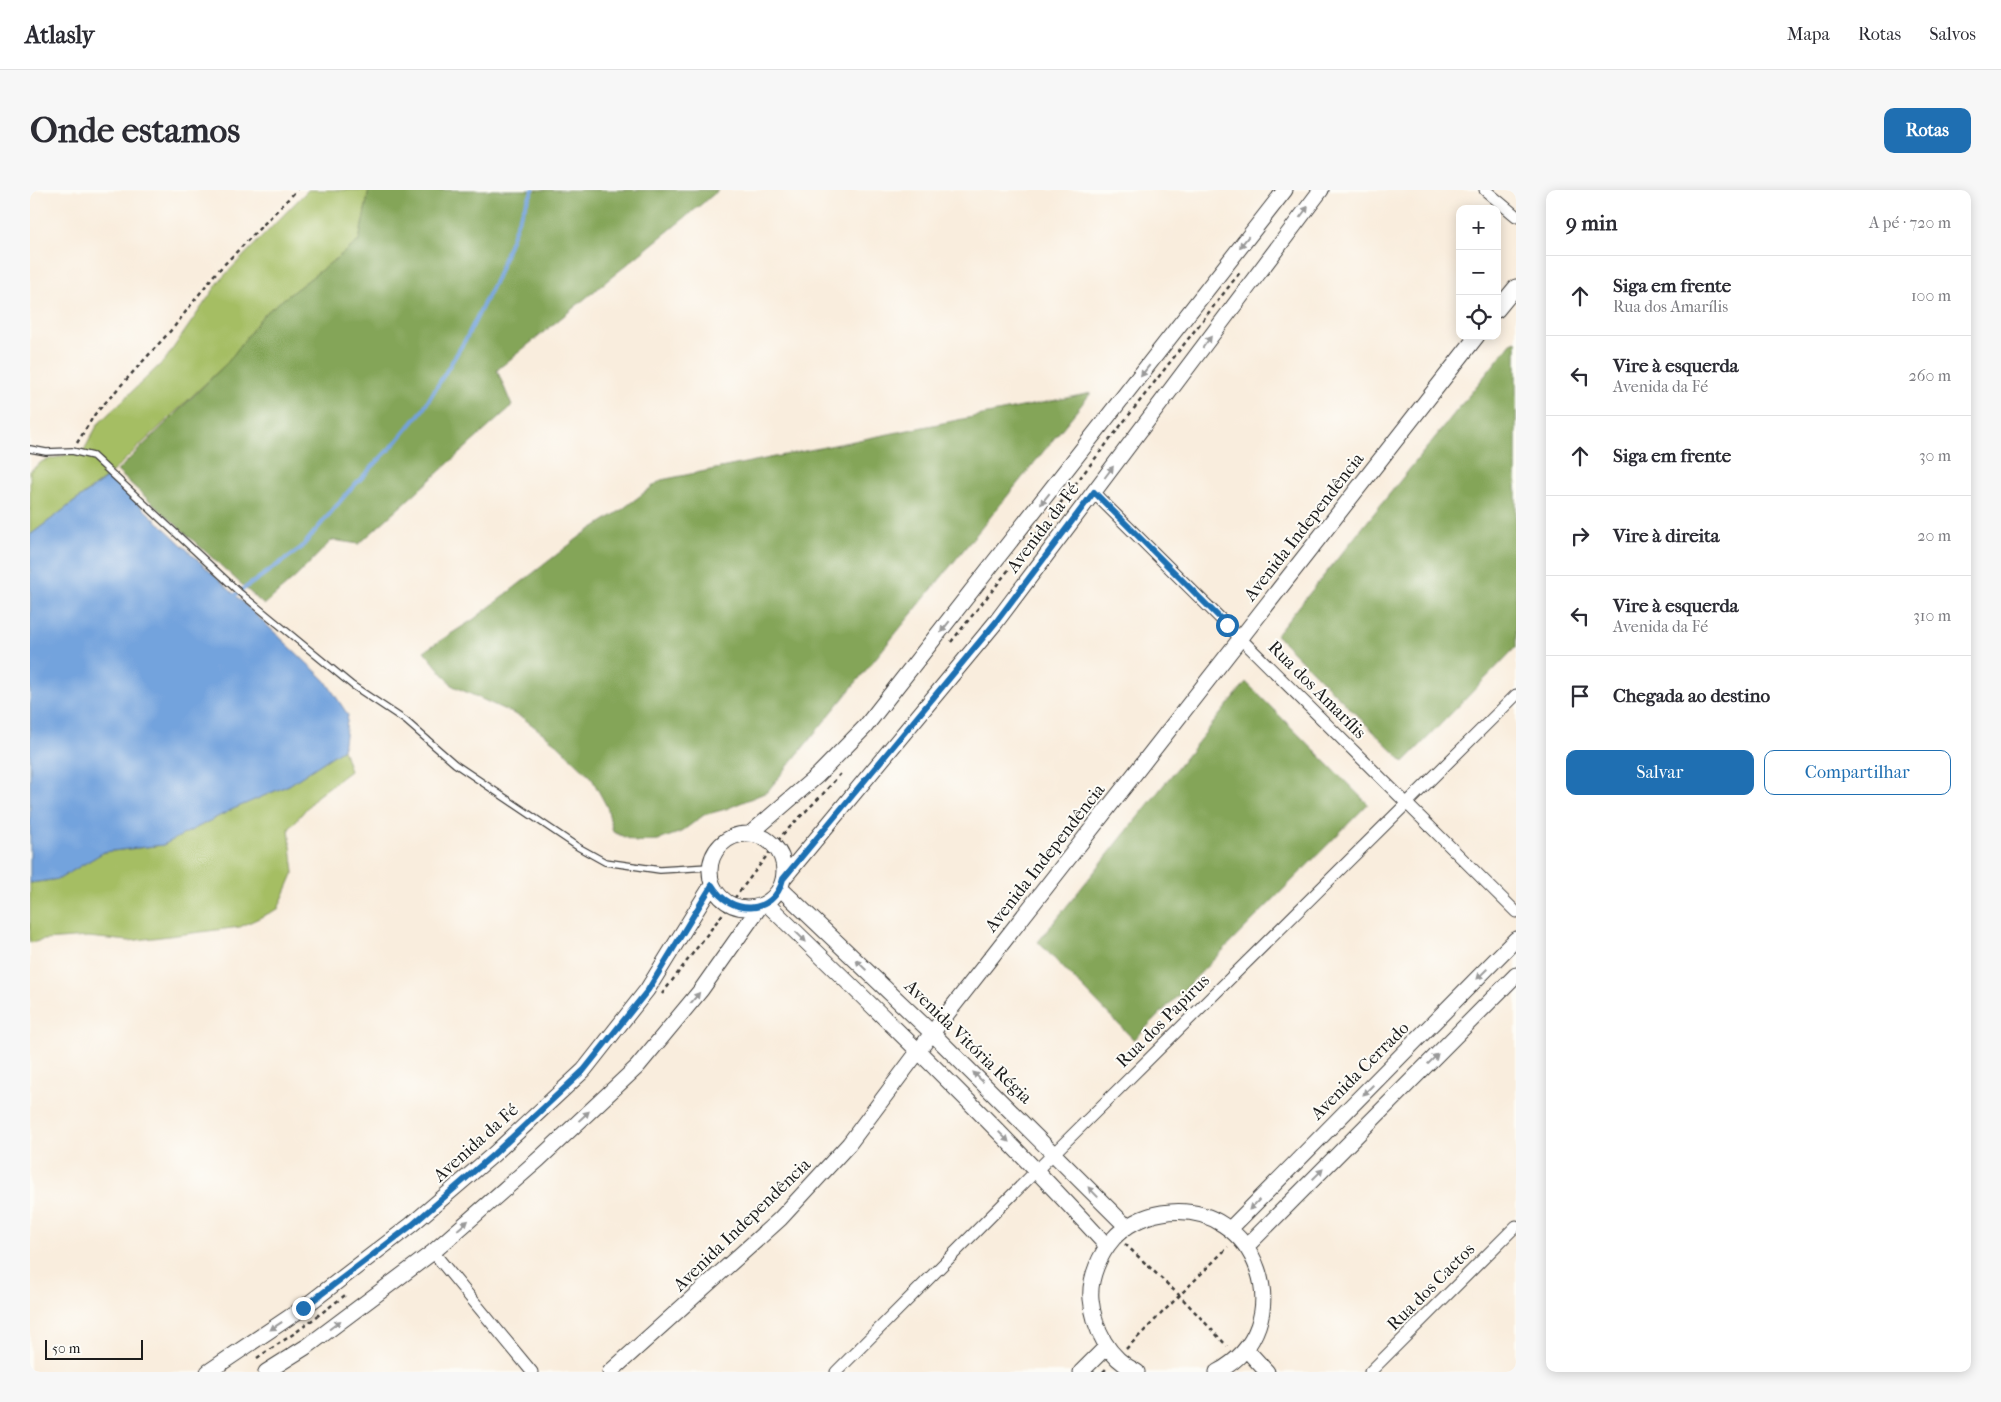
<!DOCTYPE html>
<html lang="pt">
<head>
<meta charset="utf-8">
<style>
	:root { --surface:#fff; --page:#f7f7f7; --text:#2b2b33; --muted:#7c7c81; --line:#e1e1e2; --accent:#1f6fb2 }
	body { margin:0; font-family:"IM FELL French Canon",serif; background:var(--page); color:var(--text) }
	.controls { position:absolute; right:15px; top:15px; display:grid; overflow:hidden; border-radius:10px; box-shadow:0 2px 12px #0003 }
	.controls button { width:45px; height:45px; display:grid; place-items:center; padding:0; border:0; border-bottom:1px solid var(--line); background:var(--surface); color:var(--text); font:25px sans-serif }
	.scale { position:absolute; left:15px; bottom:12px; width:98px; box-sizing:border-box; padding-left:5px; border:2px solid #1c1c1c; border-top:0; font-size:14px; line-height:18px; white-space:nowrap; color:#1c1c1c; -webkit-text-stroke:4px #fdfcf7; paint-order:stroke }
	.stop { position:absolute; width:15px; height:15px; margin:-11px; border:4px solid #1f6fb2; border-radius:50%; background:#fff }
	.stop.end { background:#1f6fb2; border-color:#fff; box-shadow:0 1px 5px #0008 }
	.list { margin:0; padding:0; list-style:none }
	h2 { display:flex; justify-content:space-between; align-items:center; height:65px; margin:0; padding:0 20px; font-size:21px }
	h2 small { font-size:16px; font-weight:400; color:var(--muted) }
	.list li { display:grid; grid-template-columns:32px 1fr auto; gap:15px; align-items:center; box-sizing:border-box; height:80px; padding:0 20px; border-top:1px solid var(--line) }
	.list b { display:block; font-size:19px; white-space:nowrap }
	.list p { margin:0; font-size:16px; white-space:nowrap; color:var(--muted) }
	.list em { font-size:16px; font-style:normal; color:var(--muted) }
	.actions { display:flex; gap:10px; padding:15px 20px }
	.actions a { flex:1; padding:11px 0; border:1px solid var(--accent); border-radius:10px; text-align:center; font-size:18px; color:var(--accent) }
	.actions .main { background:var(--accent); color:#fff }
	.icon { flex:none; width:28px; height:28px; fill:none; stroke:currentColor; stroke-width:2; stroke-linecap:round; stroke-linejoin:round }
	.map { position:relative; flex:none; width:1486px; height:1182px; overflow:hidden; border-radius:10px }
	header { display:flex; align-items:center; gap:30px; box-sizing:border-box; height:70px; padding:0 25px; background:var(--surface); border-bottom:1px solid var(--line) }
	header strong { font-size:24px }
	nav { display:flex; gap:28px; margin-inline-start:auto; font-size:18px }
	.intro { display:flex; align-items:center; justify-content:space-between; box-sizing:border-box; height:120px; padding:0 30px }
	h1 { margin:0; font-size:35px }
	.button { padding:12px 22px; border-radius:10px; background:var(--accent); color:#fff; font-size:18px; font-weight:700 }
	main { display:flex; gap:30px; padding:0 30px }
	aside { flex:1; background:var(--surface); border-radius:10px; box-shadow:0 2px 12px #0003 }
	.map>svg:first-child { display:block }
	.green { fill:#a5be63; stroke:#606d40 }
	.forest { fill:#84a559; stroke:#50603a }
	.water { fill:#73a3dd; stroke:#48607c }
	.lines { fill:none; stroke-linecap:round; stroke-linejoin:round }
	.stream { stroke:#73a3dd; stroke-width:4 }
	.lane-casing { stroke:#3d3b39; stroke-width:8 }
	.street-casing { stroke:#3d3b39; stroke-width:13 }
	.secondary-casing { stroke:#3d3b39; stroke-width:17 }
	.path { stroke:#3d3b39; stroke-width:2.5; stroke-dasharray:4 4; stroke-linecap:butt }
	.lane { stroke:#fff; stroke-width:5.5 }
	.street { stroke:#fff; stroke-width:11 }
	.secondary { stroke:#fff; stroke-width:15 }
	.oneway { fill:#999 }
	.route { stroke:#1f6fb2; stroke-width:6 }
	.labels { text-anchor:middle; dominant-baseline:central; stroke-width:4; stroke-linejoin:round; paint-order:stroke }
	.street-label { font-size:18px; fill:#1c1c1c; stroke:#fdfcf7 }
</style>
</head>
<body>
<header>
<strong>Atlasly</strong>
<nav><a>Mapa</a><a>Rotas</a><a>Salvos</a></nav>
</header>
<div class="intro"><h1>Onde estamos</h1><a class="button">Rotas</a></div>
<main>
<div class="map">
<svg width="1486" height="1182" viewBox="0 0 1486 1182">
	<rect width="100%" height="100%" fill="#fdfcf7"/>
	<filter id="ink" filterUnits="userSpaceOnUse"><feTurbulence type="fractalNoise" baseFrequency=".02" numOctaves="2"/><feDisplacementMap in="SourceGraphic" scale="10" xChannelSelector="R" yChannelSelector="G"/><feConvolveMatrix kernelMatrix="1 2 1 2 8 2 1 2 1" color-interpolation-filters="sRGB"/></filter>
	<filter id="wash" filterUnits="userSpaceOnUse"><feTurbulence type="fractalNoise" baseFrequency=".0096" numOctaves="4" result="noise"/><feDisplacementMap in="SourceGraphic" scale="20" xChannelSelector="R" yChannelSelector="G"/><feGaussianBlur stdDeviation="1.12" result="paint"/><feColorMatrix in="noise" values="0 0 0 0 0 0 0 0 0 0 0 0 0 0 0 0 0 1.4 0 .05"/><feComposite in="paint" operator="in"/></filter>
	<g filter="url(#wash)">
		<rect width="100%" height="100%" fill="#f9eddd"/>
		<path class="green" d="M278 0H339L329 51 234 124 198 172 79 285 69 275 78 286 0 345V281L13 271 54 260 68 234 135 170 191 89Z
			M313 559 320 581 286 607 259 639 264 682 248 719 210 737 99 751 58 747 14 750 0 753V693L29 689 74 662 133 655 201 620 259 595Z"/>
		<path class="forest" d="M339 0H689L467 180 482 216 329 354 302 350 268 385 234 415 87 281 198 172 234 124 329 51Z
			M1486 151V457L1374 572 1246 445 1481 153Z
			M1061 203 737 602 696 619 674 625 651 642 629 650 606 652 583 642 577 617 561 587 527 554 493 528 423 496 394 461 444 429 552 345 590 321 631 290Z
			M1216 492 1338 614 1104 850 1008 752Z"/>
		<path class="water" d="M79 286 295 490 318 525 313 559 259 595 201 620 133 655 74 662 29 689 0 693V345Z"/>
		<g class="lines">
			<path class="stream" d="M205 405 271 358 318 302 367 251 392 221 437 147 467 87 489 28 503 0"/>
		</g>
	</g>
	<g filter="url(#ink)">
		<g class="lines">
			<g class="lane-casing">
				<path id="lane" d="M0 259 16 262 42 261 63 266 209 402 322 495 376 531 425 574 548 657 575 672 630 680 679 677"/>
			</g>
			<g class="street-casing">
				<path id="street" d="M1455 0 1486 26
					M1064 303 1486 722
					M403 1062 502 1182
					M806 1182 1007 980 1486 505
					M1340 1182 1486 1036"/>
			</g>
			<g class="secondary-casing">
				<path id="secondary" d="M1467 120 1486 97
					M680 681a37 37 0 1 1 74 0a37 37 0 1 1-74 0Z
					M720 644 788 585 835 537 1255 0
					M753 689 966 432 1291 0
					M750 698 902 843 1097 1037
					M736 713C852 825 968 937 1077 1056
					M1200 1039 1486 749
					M1217 1056 1486 785
					M1216 1159 1237 1182
					M178 1182 273 1118 381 1035 464 964 554 880 617 800 682 695
					M236 1182 279 1155 403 1062 509 969 607 877 671 800 731 715
					M580 1182 750 1029 819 954 902 843 1447 146
					M1051 1182 1076 1157
					M1107 1182C1078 1168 1064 1140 1061 1109 1059 1088 1070 1064 1083 1049 1095 1035 1114 1026 1132 1023 1228 1007 1273 1137 1187 1182"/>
			</g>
			<path class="path" d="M47 253 65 224 144 137 184 85 267 0
				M921 452 966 396 1211 81
				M632 804 754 643 792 605 813 581
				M1095 1054 1150 1106 1197 1156
				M1096 1159 1198 1057
				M227 1168 265 1143 318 1103
				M1073 1182 1078 1177"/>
			<use href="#lane" class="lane"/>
			<use href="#street" class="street"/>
			<use href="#secondary" class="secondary"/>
		</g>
		<defs><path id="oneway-solid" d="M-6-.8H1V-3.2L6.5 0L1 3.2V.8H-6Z" transform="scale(1.25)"/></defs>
		<g class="oneway">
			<use href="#oneway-solid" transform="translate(1274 22) rotate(-53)"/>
			<use href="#oneway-solid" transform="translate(1214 52) rotate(128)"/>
			<use href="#oneway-solid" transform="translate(1177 152) rotate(-53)"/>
			<use href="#oneway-solid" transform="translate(1115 181) rotate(128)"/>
			<use href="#oneway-solid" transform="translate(1079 282) rotate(-53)"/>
			<use href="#oneway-solid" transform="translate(1015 309) rotate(128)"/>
			<use href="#oneway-solid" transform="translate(915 437) rotate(128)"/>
			<use href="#oneway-solid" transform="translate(771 747) rotate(44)"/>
			<use href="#oneway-solid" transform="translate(831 775) rotate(-136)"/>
			<use href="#oneway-solid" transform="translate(1452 784) rotate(135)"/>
			<use href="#oneway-solid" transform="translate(665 808) rotate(-50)"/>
			<use href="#oneway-solid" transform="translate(1403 869) rotate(-45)"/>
			<use href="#oneway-solid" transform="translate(948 887) rotate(-136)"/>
			<use href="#oneway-solid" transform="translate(1338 900) rotate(135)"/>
			<use href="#oneway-solid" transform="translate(554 926) rotate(-43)"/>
			<use href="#oneway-solid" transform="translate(974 947) rotate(45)"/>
			<use href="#oneway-solid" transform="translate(1288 984) rotate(-45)"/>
			<use href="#oneway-solid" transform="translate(1063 1002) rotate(-134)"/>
			<use href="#oneway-solid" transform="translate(1224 1015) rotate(135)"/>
			<use href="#oneway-solid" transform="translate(433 1035) rotate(-41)"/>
			<use href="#oneway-solid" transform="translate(305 1135) rotate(-37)"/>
			<use href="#oneway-solid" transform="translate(246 1136) rotate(146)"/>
		</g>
	</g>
	<g class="lines" filter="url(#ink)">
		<path class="route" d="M273 1118 382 1035 464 964 554 880 618 800 682 695C700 726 744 726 753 689L966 432 1064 302 1197 435"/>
	</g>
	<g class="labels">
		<g class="street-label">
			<text transform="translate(1274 337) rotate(-52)">Avenida Independência</text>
			<text transform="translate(1013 338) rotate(-53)">Avenida da Fé</text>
			<text transform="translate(1287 500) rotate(45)">Rua dos Amarílis</text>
			<text transform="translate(1015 668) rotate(-52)">Avenida Independência</text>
			<text transform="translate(1133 831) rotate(-45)">Rua dos Papirus</text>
			<text transform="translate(938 852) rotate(44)">Avenida Vitória Régia</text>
			<text transform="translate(1330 881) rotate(-45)">Avenida Cerrado</text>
			<text transform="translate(446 953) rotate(-42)">Avenida da Fé</text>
			<text transform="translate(712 1035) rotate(-44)">Avenida Independência</text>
			<text transform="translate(1401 1097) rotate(-45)">Rua dos Cactos</text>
		</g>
	</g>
</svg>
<div class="controls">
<button>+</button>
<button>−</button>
<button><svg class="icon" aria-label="locate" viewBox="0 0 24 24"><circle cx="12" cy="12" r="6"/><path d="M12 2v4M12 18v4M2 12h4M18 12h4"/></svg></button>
</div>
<div class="scale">50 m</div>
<div class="stop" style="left:1197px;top:435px"></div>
<div class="stop end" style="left:273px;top:1118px"></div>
</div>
<aside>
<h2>9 min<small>A pé · 720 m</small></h2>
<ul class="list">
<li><svg class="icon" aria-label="ahead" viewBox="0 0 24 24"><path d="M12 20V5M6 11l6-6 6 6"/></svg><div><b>Siga em frente</b><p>Rua dos Amarílis</p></div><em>100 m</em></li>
<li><svg class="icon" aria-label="left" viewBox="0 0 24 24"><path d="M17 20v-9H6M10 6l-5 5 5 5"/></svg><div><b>Vire à esquerda</b><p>Avenida da Fé</p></div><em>260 m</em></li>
<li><svg class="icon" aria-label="ahead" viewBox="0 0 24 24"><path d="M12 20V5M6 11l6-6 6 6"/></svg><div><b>Siga em frente</b></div><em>30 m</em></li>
<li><svg class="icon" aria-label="right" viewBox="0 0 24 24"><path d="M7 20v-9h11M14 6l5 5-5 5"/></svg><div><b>Vire à direita</b></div><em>20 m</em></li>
<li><svg class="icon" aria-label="left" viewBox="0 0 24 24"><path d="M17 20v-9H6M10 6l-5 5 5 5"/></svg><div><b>Vire à esquerda</b><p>Avenida da Fé</p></div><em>310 m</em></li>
<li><svg class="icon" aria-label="arrive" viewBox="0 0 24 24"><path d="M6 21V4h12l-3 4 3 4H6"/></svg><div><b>Chegada ao destino</b></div></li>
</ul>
<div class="actions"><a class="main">Salvar</a><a>Compartilhar</a></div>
</aside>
</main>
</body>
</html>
